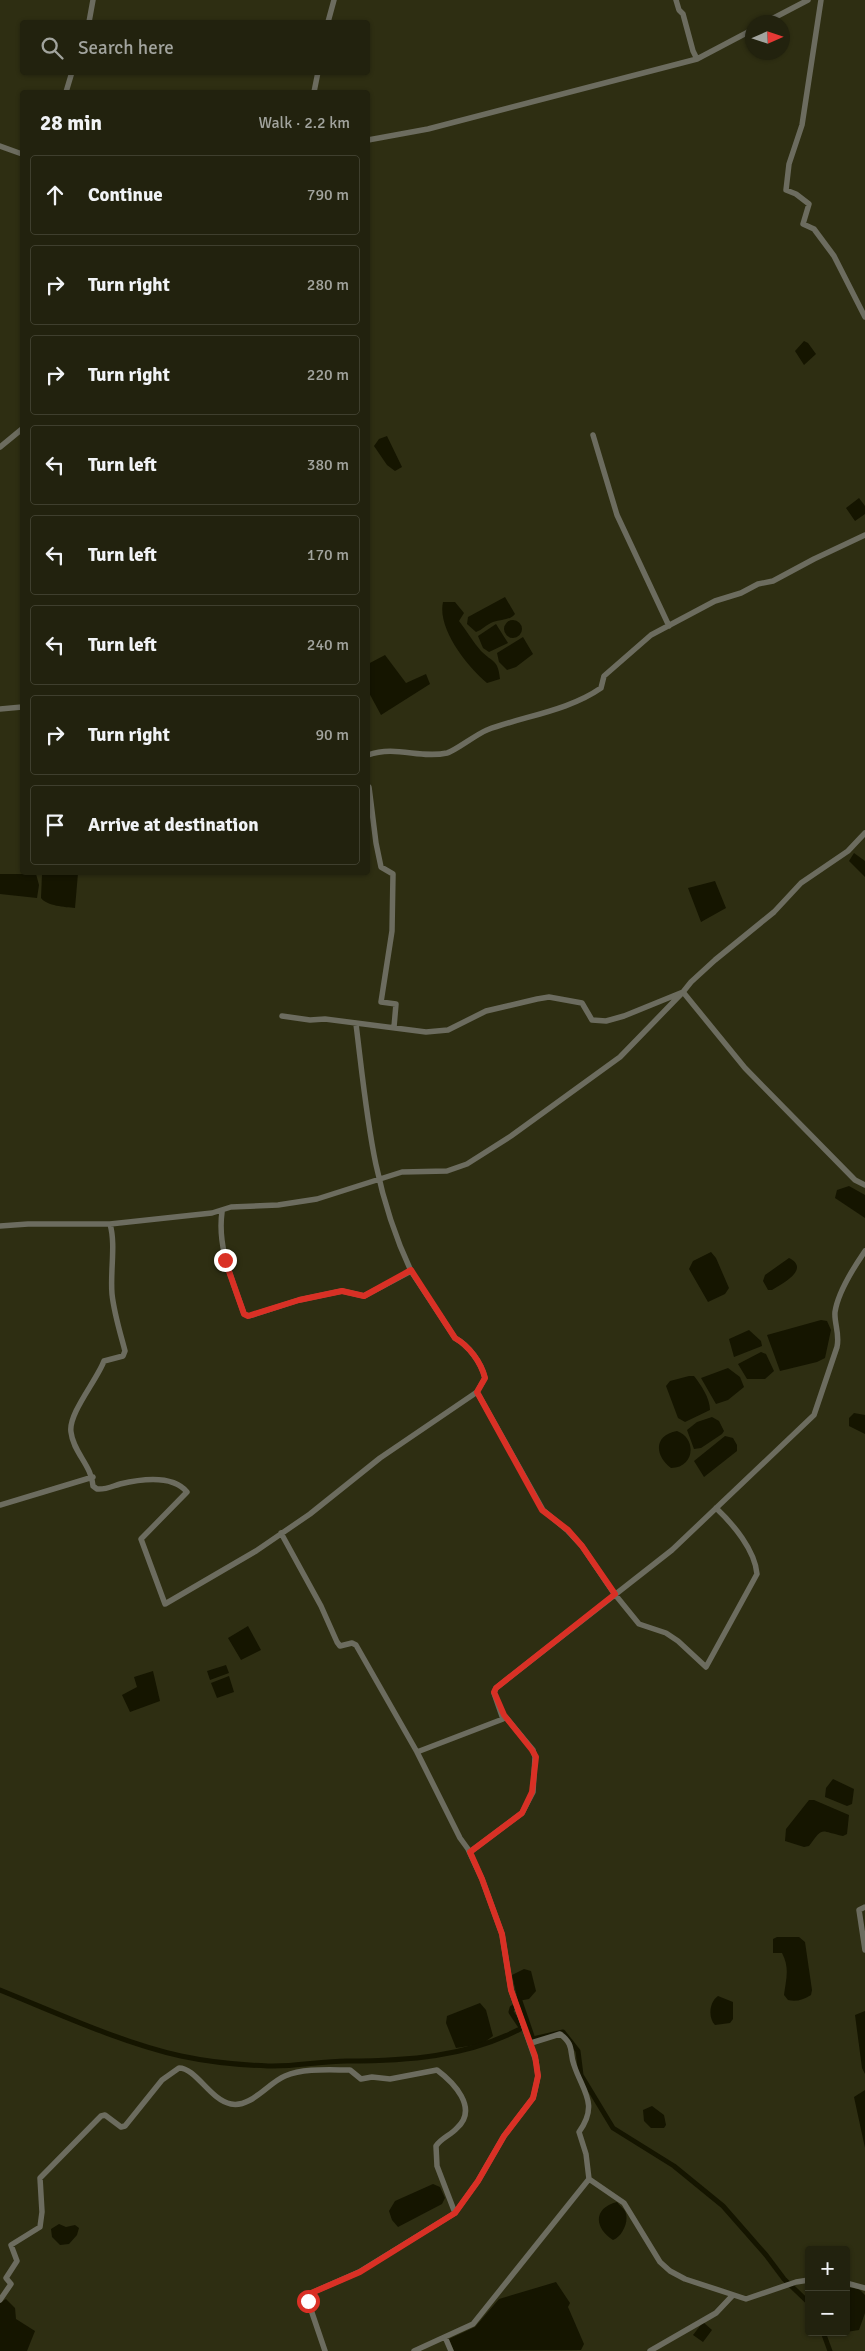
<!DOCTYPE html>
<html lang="en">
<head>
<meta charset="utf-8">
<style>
	:root { --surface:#22220e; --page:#2a2a17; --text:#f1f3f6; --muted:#a2a49e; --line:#3f3f2e }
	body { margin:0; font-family:Signika,sans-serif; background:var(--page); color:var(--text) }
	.controls { position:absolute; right:15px; bottom:15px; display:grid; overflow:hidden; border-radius:5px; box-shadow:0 1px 4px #0004 }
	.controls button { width:45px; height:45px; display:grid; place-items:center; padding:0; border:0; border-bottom:1px solid var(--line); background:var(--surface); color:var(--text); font:25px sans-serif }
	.compass { position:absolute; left:745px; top:15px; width:45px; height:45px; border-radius:50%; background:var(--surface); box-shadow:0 1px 4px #0004; rotate:87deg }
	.stop { position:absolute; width:15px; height:15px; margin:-11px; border:4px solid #d93025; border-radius:50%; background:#fff }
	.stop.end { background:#d93025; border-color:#fff; box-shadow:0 1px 5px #0008 }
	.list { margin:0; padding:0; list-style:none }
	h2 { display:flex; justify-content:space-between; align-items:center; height:65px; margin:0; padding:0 20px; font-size:21px }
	h2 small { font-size:16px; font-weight:400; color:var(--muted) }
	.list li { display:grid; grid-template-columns:32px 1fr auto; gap:15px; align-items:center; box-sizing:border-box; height:80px; margin:0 10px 10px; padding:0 10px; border:1px solid var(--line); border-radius:5px }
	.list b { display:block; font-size:19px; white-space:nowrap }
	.list em { font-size:16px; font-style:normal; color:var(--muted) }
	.icon { flex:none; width:28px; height:28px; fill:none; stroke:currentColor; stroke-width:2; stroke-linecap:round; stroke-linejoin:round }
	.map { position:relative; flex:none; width:865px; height:2351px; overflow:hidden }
	.search { position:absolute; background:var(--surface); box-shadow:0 1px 4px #0004; left:20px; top:20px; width:350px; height:55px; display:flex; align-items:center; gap:12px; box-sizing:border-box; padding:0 18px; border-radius:5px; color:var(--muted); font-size:19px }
	.panel { position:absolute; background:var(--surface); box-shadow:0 1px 4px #0004; left:20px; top:90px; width:350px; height:785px; border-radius:5px }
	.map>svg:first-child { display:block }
	.water { fill:#151500 }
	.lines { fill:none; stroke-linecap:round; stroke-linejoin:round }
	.canal { stroke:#151500; stroke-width:5 }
	.minor { stroke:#6c6c5f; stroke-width:5.5 }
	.route { stroke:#d93025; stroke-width:6 }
</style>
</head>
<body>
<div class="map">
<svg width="865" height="2351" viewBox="0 0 865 2351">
	<rect width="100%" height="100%" fill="#2e2e12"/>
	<path class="water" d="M804 341 808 343 816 354 804 365 795 351Z
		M387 436 402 467 395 471 387 465 374 446 379 439Z
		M859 498 865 506V514L855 521 846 508Z
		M505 597 515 614C509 621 501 619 493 622 487 624 482 630 476 632L467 624 468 617Z
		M443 602H455L464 613 459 621C467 631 473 642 481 651 493 663 498 659 500 679L487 683C468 667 437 629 443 602Z
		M504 629a9 9 0 1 1 18 0a9 9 0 1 1-18 0Z
		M496 624 508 643 489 652 483 648 478 636Z
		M523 637 533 654 516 667 507 670 499 662 497 653Z
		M385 655 406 683 426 674 430 684 381 715 368 691V664Z
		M854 853 865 861V877L849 861Z
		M51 873H78L75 908C65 907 47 906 41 898L42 874Z
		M0 874H36L39 885 37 898 0 894Z
		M715 881 726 908 701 922 688 888Z
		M849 1186 865 1195V1218L835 1198 837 1190Z
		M711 1252 716 1258 729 1288 725 1294 708 1302 689 1269 693 1261Z
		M789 1258C811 1269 782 1284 772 1290H768L763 1281 765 1275Z
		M821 1320 827 1321 831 1330 825 1358 817 1362 780 1371 767 1335Z
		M749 1330 761 1341 762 1346 734 1357 729 1339Z
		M761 1352 766 1354 774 1371 765 1379H747L738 1364Z
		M728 1368 740 1377 744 1387 728 1400 716 1404 701 1378Z
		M689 1376H694C701 1385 710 1398 710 1410L685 1422 678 1418 666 1386 670 1381Z
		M854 1413 865 1415V1434L849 1426V1418Z
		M712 1417 719 1421 724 1431 722 1434 701 1448 694 1449 687 1430 697 1422Z
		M677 1431C697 1438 695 1468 671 1468 654 1455 654 1435 677 1431Z
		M725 1436 733 1438 737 1445V1451L704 1477 694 1461Z
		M248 1626 261 1650 241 1660 228 1638Z
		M226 1665 229 1673 210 1680 207 1671Z
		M153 1671 160 1701 130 1712 122 1695 137 1687 134 1677Z
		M229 1676 234 1692 217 1698 211 1683Z
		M833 1779 854 1789 852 1804 847 1806 825 1797 826 1788Z
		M809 1800H814L849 1815 847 1834 843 1836C819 1831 824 1826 809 1846L804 1847 785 1841 786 1829Z
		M777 1937H799L805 1942 812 1990 811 1995C803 2000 796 2002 788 2000L784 1995C786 1979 790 1968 782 1953H773V1939Z
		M524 1969 531 1971 536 1991 529 1999 518 2001 512 1975Z
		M718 1996 733 2002V2019L730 2023 715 2025C708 2018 709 2002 718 1996Z
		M480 2003 486 2010 493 2036 482 2044 456 2048 446 2023 447 2016Z
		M865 2011V2074L862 2068 855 2015Z
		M865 2090V2148L854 2097Z
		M652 2106 664 2115 666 2125 664 2128H651L644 2121 643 2110Z
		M433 2184 440 2187 445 2198 442 2204 398 2227 392 2220 389 2211 395 2201Z
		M617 2202C619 2205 623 2208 625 2211 630 2221 622 2237 613 2240 594 2228 593 2208 617 2202Z
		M59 2224 66 2227 75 2225 79 2228 77 2235 69 2244 60 2245 52 2237 51 2229Z
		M556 2282 570 2303 568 2307 584 2344 581 2350 454 2351 449 2339 475 2327 499 2299Z
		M846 2287 859 2289 865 2295V2313L859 2330 846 2332Z
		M6 2299 15 2308 16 2319 35 2331 27 2351H0V2303Z
		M703 2322 712 2330 703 2342 693 2335Z"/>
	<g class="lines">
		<path class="canal" d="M0 1990C57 2013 122 2043 181 2056 209 2062 240 2065 268 2066 295 2067 320 2061 347 2061 407 2061 466 2057 520 2029L521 2027 511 2012 512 2008 520 2004
			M520 2001 533 2039 563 2032 578 2051 581 2075 613 2128 674 2166 723 2206 766 2255 784 2279 809 2303
			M823 2332 830 2351"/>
		<path class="minor" d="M676 0 679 10 683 14 693 51 697 59
			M821 0 802 125 789 164 786 190 796 194 809 204 803 224 814 229 834 256 865 317
			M89 22 93 0
			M328 22 334 0
			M766 22 808 0
			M66 92 72 72
			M314 92 318 72
			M368 140 428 129 697 59 752 30
			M0 146 22 154
			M593 435 617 515 669 626
			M0 447 22 429
			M0 709 22 707
			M368 755C396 745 420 759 447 753 455 751 475 735 487 730 524 716 568 711 601 688L604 676 651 635 715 601 741 593 758 584 773 581 814 559 865 535
			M368 787H369L376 843 381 867 393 874 392 931 381 1002 396 1004 394 1027
			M282 1016 310 1020 325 1019 426 1032 448 1030 486 1011 537 999 549 997 582 1003 592 1020 606 1021 624 1016 683 992 691 982 715 960 774 912 801 883 848 851 865 833
			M356 1024C367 1113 372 1188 411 1271
			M222 1212C217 1248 233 1281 244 1314L249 1316 299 1300 342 1291 364 1296 411 1271 455 1338C469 1346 481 1362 485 1378L477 1392
			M110 1224C116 1245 110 1271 112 1294 114 1313 120 1332 125 1351L123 1356 104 1361C97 1380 68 1414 71 1432 73 1452 92 1466 93 1486L97 1489C105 1490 113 1486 120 1484 141 1479 172 1474 187 1492L141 1539 165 1604 256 1551 310 1514 380 1458 477 1392 543 1510 568 1531 582 1546 613 1592 639 1624 666 1633 678 1641 706 1667 757 1574C755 1550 733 1524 716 1508
			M0 1226 28 1224H110L212 1213 231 1207 278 1205 317 1199 402 1172 447 1171 467 1164 511 1136 620 1057 683 992 745 1068 855 1180 865 1185
			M0 1505 93 1477
			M281 1533 321 1606 337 1642 340 1646 352 1643 356 1645 417 1752 460 1838 468 1849 482 1879 502 1934 511 1990 536 2061 538 2076 535 2090 533 2098 504 2136 478 2181 455 2213 359 2272 309 2294 308 2301 325 2351
			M417 1752 503 1719 494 1693 496 1688 672 1550 814 1415 837 1347C840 1334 834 1323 835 1312 838 1292 854 1267 865 1251
			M470 1852 522 1813 533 1792 535 1757 533 1750 504 1715
			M865 1907 859 1910 865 1950
			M531 2043 560 2034C575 2045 569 2052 574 2065 583 2092 599 2104 579 2132L586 2154 589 2179
			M846 2283 865 2288
			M0 2300 11 2284 6 2278 17 2261 11 2245 40 2227 42 2212 40 2178 101 2116 105 2115 121 2127 125 2126 162 2080 179 2068C196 2068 210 2100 231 2104 251 2108 268 2083 285 2076 304 2068 329 2070 350 2070L361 2079 372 2077 390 2079 437 2070C453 2082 479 2108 457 2128 451 2135 441 2138 436 2146L437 2166 455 2213
			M445 2337 451 2351
			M414 2351 473 2324 589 2179 624 2203 660 2262 670 2271 685 2279 746 2299 796 2282 809 2280
			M650 2351 716 2313 733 2295"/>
	</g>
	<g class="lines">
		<path class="route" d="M225 1260 244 1314 248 1316 299 1300 342 1291 364 1296 411 1270 455 1338C469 1346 481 1362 485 1378L477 1392 542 1510 568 1530 582 1546 615 1594 496 1688 494 1692 504 1715 532 1750 536 1757 532 1792 522 1813 470 1852 482 1879 502 1934 511 1990 535 2056 538 2076 533 2098 504 2136 478 2181 455 2213 360 2272 309 2294 308 2301"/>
	</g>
</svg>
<div class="controls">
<button>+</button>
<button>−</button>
</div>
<svg class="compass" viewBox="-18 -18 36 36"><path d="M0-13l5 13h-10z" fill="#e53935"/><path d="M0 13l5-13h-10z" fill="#a2a49e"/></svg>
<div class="stop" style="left:308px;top:2301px"></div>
<div class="stop end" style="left:225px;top:1260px"></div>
<div class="search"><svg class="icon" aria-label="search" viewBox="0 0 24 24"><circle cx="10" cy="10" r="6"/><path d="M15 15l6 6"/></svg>Search here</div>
<section class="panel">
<h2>28 min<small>Walk · 2.2 km</small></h2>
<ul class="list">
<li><svg class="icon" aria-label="ahead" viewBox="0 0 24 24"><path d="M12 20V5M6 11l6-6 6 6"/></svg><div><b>Continue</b></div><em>790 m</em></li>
<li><svg class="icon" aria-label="right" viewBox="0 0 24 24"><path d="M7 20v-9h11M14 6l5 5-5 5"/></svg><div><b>Turn right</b></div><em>280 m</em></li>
<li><svg class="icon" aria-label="right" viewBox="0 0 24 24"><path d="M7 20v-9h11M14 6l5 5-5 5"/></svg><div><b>Turn right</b></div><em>220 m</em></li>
<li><svg class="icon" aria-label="left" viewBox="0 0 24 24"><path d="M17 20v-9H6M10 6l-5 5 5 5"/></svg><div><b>Turn left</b></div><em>380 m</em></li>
<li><svg class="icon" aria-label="left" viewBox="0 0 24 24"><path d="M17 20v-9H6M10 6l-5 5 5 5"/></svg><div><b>Turn left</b></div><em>170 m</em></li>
<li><svg class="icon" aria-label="left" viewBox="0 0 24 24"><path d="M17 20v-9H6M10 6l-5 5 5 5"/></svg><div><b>Turn left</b></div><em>240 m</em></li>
<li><svg class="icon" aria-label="right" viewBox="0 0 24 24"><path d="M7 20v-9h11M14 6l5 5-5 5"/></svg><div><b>Turn right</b></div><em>90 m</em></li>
<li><svg class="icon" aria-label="arrive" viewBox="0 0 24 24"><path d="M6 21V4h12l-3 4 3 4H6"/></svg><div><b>Arrive at destination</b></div></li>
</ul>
</section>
</div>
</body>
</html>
